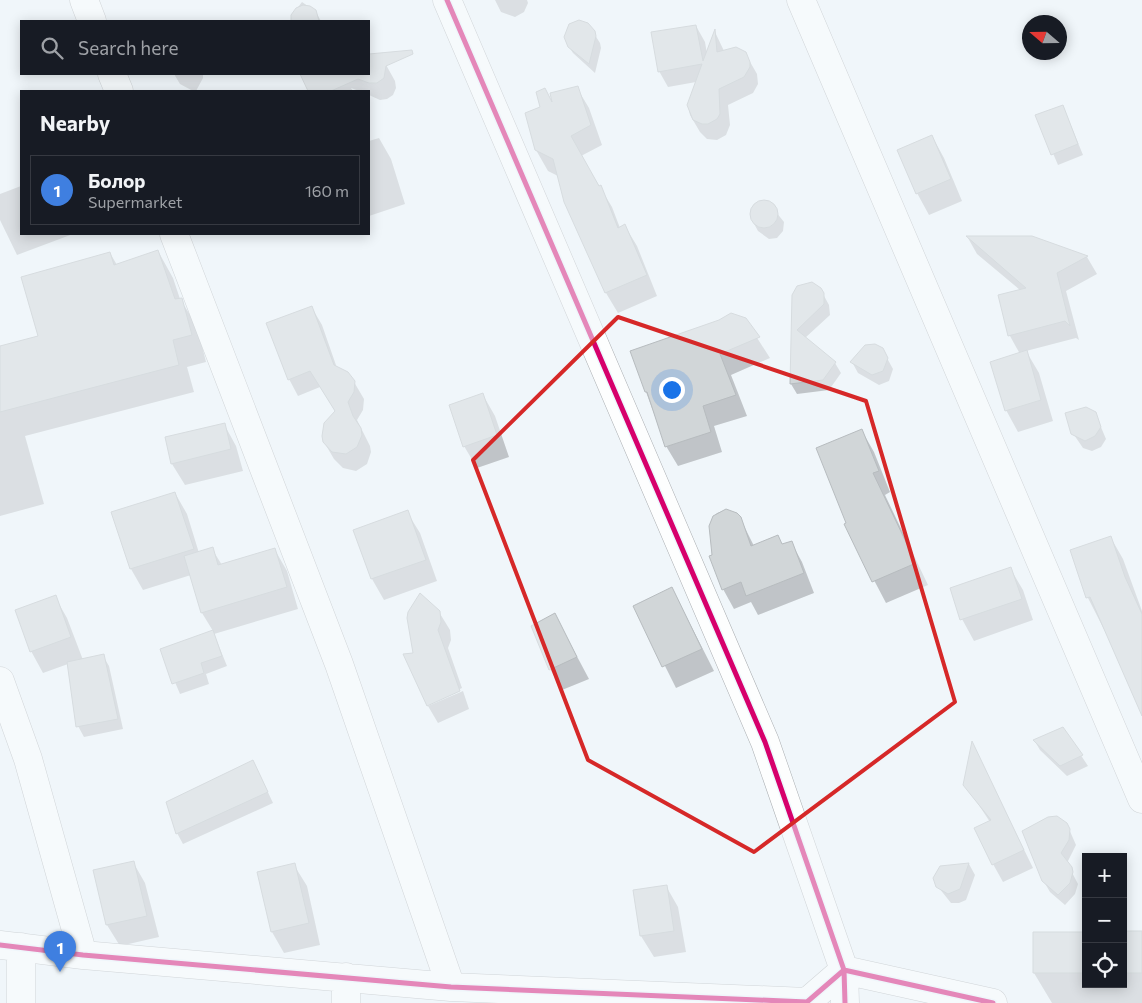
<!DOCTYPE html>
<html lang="en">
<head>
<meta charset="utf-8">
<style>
	:root { --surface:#171b24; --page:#242831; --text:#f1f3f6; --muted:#9ea1a6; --line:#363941; --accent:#6c7073 }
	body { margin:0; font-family:Commissioner,sans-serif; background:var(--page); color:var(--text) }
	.controls { position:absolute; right:15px; bottom:15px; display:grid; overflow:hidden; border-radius:0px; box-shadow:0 2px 12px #0003 }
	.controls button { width:45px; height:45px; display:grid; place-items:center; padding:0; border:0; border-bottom:1px solid var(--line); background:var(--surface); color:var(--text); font:25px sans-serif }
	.compass { position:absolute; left:1022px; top:15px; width:45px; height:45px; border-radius:50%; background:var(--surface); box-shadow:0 2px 12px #0003; rotate:290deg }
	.you { position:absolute; left:671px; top:389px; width:18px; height:18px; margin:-12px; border:4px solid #fff; border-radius:50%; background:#1a73e8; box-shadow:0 0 0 8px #1a73e833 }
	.badge { display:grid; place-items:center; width:32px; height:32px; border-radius:50%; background:var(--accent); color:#fff; font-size:16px; font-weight:700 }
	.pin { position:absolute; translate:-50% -41px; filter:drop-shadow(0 1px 2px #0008) }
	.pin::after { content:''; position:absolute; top:26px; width:18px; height:15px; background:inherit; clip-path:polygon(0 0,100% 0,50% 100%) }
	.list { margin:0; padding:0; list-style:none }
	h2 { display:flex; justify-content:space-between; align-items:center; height:65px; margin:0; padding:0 20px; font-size:21px }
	h2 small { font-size:16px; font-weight:400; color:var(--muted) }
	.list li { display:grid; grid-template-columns:32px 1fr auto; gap:15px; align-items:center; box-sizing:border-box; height:70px; margin:0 10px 10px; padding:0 10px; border:1px solid var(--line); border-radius:0px }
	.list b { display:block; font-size:19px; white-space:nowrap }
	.list p { margin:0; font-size:16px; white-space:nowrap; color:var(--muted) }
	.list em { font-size:16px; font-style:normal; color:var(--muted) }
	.icon { flex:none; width:28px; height:28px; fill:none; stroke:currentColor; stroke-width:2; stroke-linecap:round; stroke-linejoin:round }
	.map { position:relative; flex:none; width:1142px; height:1003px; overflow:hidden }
	.search { position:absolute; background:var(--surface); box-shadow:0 2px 12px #0003; left:20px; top:20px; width:350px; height:55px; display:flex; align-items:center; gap:12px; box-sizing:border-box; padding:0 18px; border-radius:0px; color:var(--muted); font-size:19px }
	.panel { position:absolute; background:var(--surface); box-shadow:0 2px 12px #0003; left:20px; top:90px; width:350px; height:145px; border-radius:0px }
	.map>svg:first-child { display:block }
	.shadow { fill:#0003 }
	.building { fill:#d1d6d8; stroke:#b7bcbf }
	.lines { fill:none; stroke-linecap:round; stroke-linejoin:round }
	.street-casing { stroke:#abafb2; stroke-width:29 }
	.street { stroke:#fdfefe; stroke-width:28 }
	.cycleway-casing { stroke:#edf7fd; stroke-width:8 }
	.cycleway { stroke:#d6006c; stroke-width:5 }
	.marked { fill:none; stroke:#d62828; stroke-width:4; stroke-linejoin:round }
</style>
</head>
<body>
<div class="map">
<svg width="1142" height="1003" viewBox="0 0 1142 1003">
	<rect width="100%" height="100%" fill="#f0f6fa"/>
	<path class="shadow" d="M495 0H527L528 3 524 12 515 17 501 12Z
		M302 2 315 11 321 21H292V15Z
		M574 22 593 32 600 43 601 48 595 73 573 53 566 42 567 28Z
		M696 26 705 42 707 54 715 32 724 51 745 53 757 74 758 84 753 93 728 105 730 125 726 135 717 140 707 139 700 132 690 115 688 105 696 82 668 87 659 71Z
		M374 54 385 63 395 81 396 88 393 95 387 99 380 100 369 95V91H359L351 88 353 91H309L301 74H369V55Z
		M174 74H203V78L196 91H193L180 84Z
		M577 88 589 108 602 145 581 156 612 207 620 228 625 226 637 246 657 296 618 313 606 293 565 202 558 176 548 171 536 150 554 107Z
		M1063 106 1083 155 1058 165 1037 116Z
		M932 136 944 158 962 201 929 215 917 193Z
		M379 138 391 159 405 204 369 216V141Z
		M21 186V234H73L17 255 0 220V194Z
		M760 202H768L784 222 783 231 777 238 769 239 758 231 752 220 751 211Z
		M1032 237 1087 257 1097 274 1066 291 1079 340 1076 338 1026 351 1039 373 1053 421 1018 432 1006 410 1020 354 1010 336 1000 296 1020 290 977 254 968 238Z
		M158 251 173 278 180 299 197 326 206 362 187 367 194 392 25 436 44 504 0 516V347L40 337 110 253 117 265Z
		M812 284 823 294 829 305 830 315 805 338 835 363 841 373 829 390 797 394 791 384 798 287Z
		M312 308 322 325 337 368 354 382 364 399 363 410 357 420 370 446 371 452 367 464 356 471 343 468 334 459 324 442 336 412 320 387 298 396 289 379Z
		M745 319 770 358 731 375 747 416 714 426 722 452 678 466 666 446 646 392Z
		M882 349 893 369 889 381 879 385 858 373 852 362Z
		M483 395 495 416 509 457 477 468 464 446Z
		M1095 413 1106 439 1101 447 1092 451 1083 448 1070 429Z
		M224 424 236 446 243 471 185 485 172 464Z
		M862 431 874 452 890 492 885 495 928 585 886 603 845 525 848 524Z
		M175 493 187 514 199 553 212 549 222 565 275 550 287 571 298 609 214 634 227 666 206 674 209 684 180 694 161 649 213 631 202 613 191 575 143 590 131 569Z
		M726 510 740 518 754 546 783 545 791 542 802 562 814 593 758 615 751 602 734 609 723 589 714 556 711 521 717 513Z
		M407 512 420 533 437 581 384 600 372 579 355 531Z
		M1111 538 1123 559 1142 611V704L1088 598Z
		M1010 568 1023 590 1033 620 974 641 962 619Z
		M672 588 714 671 676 688 635 606Z
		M55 597 67 618 83 660 103 656 109 666 123 729 84 737 78 726 68 664 43 673 31 651Z
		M439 612 450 630 451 640 448 648 462 688 427 704 414 654Z
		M555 615 589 679 562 690 550 669Z
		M463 691 469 709 438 723 428 706Z
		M1063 728 1088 766 1067 776 1040 750 1034 740Z
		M973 745 1033 868 1003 882 993 864 990 822 965 784Z
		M259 773 273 803 183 844 177 833Z
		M1069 829 1076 845 1067 863 1078 884 1075 894 1065 905 1050 892 1043 880Z
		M133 862 145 883 159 937 120 946 107 925 94 871Z
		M969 864 975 875 966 900 959 903H951L935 883V874L941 867Z
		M294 865 307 886 320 945 284 953 272 932Z
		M666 886 678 907 686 952 654 957 641 936 634 891Z
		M1086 933V984H1123V933H1142V1003H1052L1034 973Z"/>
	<path class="building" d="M303 5 310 6 316 10 319 21H291V15L296 8Z
		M579 20 588 23 595 31 596 36 589 64 568 47 564 37 569 24Z
		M696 25 703 61 715 29 717 52 736 47 746 52 750 62V67L744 77 719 89 720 114 717 119 708 124H702L693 120 687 105 702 64 658 72 651 32Z
		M412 50 413 54 386 66 384 78 377 83H369L358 79 331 91H308L300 74H369V54Z
		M578 86 591 125 571 136 599 186 601 185 618 228 625 224 647 275 605 293 564 202 553 159 535 150 525 113 540 107 536 92 545 88 552 102 550 93Z
		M1063 105 1078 144 1051 155 1035 115Z
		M932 135 951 179 916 194 897 150Z
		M750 214a14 14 0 1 1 28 0a14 14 0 1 1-28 0Z
		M966 236H1032L1088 256 1057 273 1070 326 1065 321 1008 336 998 295 1026 288Z
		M158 250 175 299 182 298 192 335 173 340 179 365 0 412V346L38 336 21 277 110 252 114 265Z
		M812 282 821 288 824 293V304L797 330 836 362 823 380 790 384 792 295 797 286Z
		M312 306 334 365 348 372 355 381 354 392 348 402 353 416 361 428 362 435 357 447 346 454 332 452 323 442 322 436 324 423 335 411 310 371 288 380 266 323Z
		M731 313 746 318 760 337 720 354 736 395 703 406 711 432 665 447 647 392H645L630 351 719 320Z
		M875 344 883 348 888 358 883 371 872 375 850 362 865 345Z
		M1027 350 1041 400 1005 411 990 362Z
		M483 393 497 435 463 447 449 405Z
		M1086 407 1096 412 1101 427 1095 436 1085 441 1071 434 1065 413Z
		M225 423 231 449 171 464 165 437Z
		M862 429 879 471 873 473 916 563 872 582 844 524 846 523 816 448Z
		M175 492 194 549 130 569 111 512Z
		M726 509 737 513 741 517 751 546 778 535 782 544 792 541 804 573 746 596 741 582 722 590 709 556 712 555 709 526 713 516Z
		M408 510 426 560 371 579 353 530Z
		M1111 536 1125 577 1142 614V716L1090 597 1086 598 1070 550Z
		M213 547 218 565 275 548 287 587 201 613 184 556Z
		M1011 567 1022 599 960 620 950 588Z
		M672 587 702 649 662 667 633 606Z
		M420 593 440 611 441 622 438 630 460 691 427 706 403 654 413 653 407 618 408 612Z
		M56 595 71 637 30 652 15 610Z
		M555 613 577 657 549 670 531 626Z
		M213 630 222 656 201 663 204 673 172 684 160 649Z
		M104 654 118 719 76 727 67 662Z
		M1063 727 1083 755 1060 766 1033 740Z
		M972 741 1024 850 992 865 974 828 991 820 963 785Z
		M253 760 268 792 176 834 166 802Z
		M1057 816 1067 823 1070 829 1069 840 1061 853 1072 867 1073 872 1070 883 1058 895 1042 881 1022 831 1048 817Z
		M134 861 147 916 106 925 93 870Z
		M295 863 309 923 271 932 257 872Z
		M969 863 960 889 948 894 936 887 933 878 940 866Z
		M667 885 674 931 640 936 633 890Z
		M1123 931H1142V973H1123Z
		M1033 932H1086V973H1033Z"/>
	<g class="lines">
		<g class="street-casing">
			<path id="street" d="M84 0 92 21
				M447 0 765 742 844 970 845 1003
				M801 0 1142 799
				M112 74 119 91
				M174 234 339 664 451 987
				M0 681 28 759 83 955
				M0 945 83 955 451 987 807 1002 844 970 993 1003
				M21 947V1003
				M346 977V1003"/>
		</g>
		<use href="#street" class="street"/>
		<g class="cycleway-casing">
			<path id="cycleway" d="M447 0 765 742 844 970 845 1003
				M0 945 83 955 451 987 807 1002 844 970 993 1003"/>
		</g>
		<use href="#cycleway" class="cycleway"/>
	</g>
	<path d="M0 0H1142V1003H0ZM618 317 866 401 955 702 754 852 588 760 473 460Z" fill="#f0f6fa" fill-opacity=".55" fill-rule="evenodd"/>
	<path class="marked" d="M618 317 866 401 955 702 754 852 588 760 473 460Z"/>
</svg>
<div class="controls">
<button>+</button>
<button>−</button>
<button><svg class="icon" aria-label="locate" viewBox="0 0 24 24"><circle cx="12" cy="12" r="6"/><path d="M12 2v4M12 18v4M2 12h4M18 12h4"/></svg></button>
</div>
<svg class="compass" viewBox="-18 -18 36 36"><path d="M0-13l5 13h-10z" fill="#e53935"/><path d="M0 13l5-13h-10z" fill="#9ea1a6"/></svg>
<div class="you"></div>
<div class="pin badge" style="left:60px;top:972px;background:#3f7fe0">1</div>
<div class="search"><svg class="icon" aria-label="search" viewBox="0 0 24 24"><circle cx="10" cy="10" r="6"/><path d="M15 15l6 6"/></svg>Search here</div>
<section class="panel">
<h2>Nearby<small></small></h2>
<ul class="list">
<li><span class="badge" style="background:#3f7fe0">1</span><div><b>Болор</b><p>Supermarket</p></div><em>160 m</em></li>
</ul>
</section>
</div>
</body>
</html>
